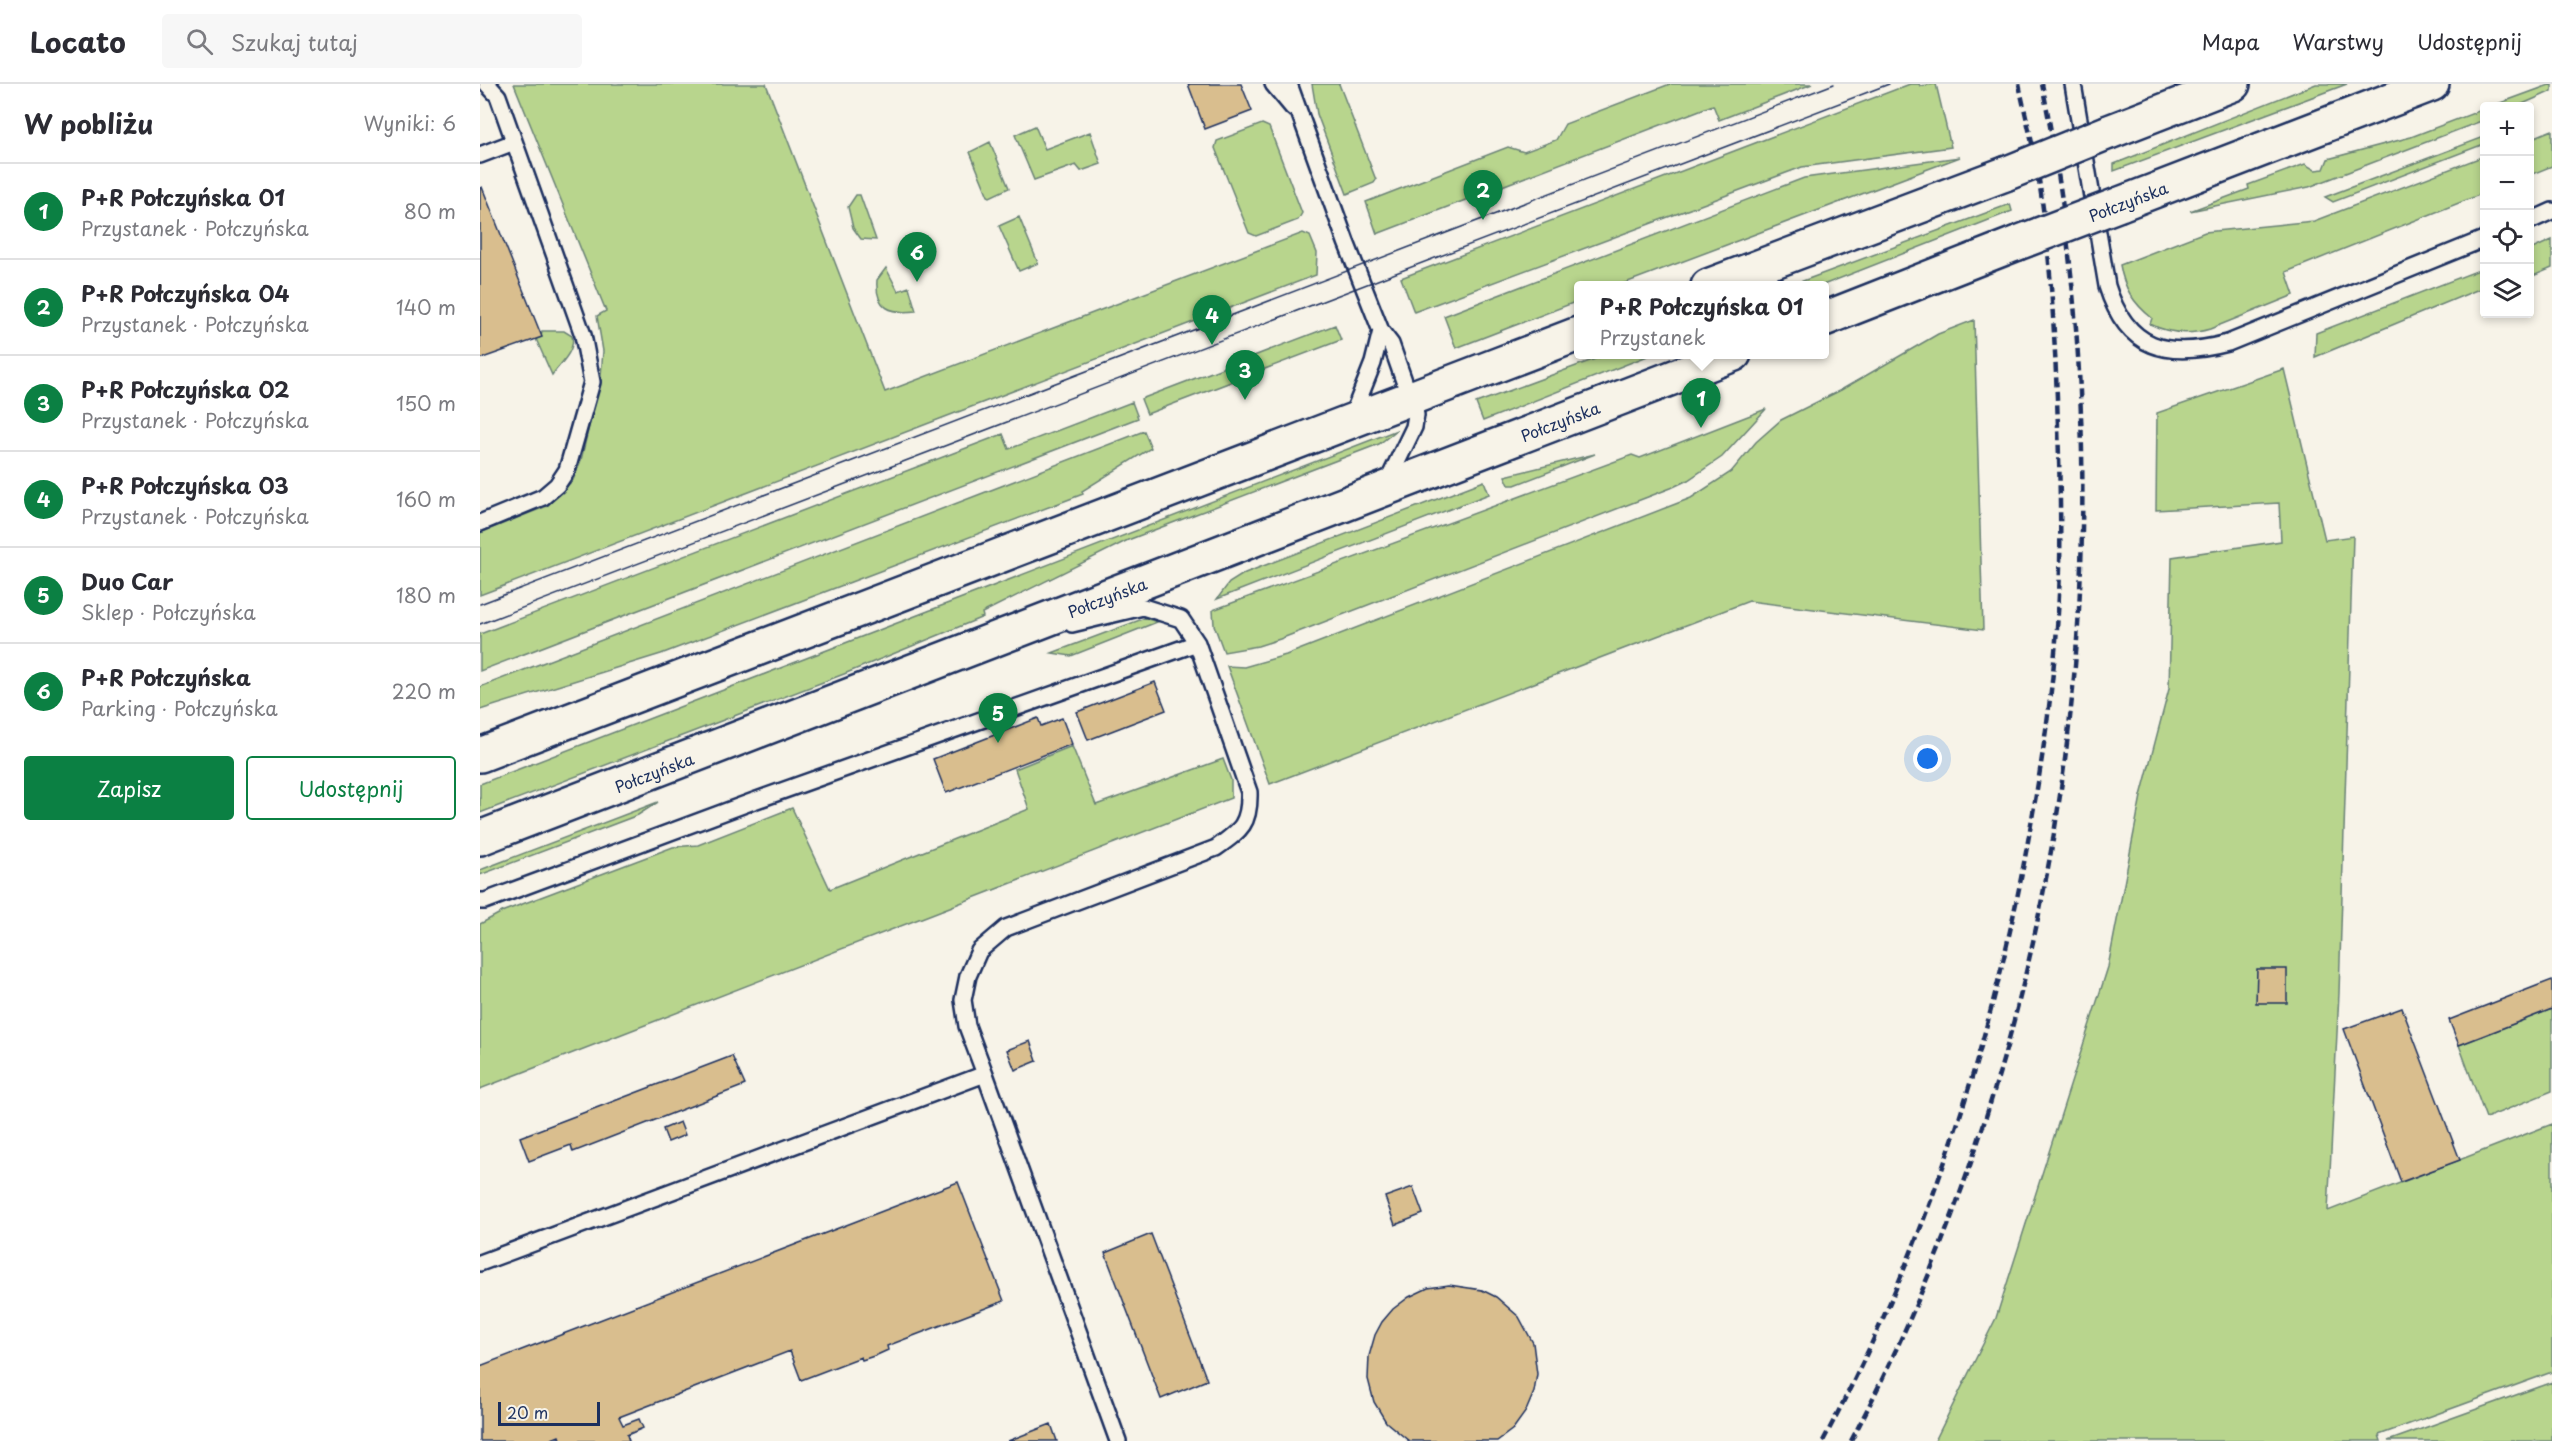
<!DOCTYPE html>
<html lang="pl">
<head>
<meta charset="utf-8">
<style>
	:root { --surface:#fff; --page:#f7f7f7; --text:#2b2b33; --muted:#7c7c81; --line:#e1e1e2; --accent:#0b8043 }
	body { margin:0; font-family:"Playpen Sans",sans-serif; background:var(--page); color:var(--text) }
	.controls { position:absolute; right:18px; top:18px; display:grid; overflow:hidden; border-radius:6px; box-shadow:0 3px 9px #0003 }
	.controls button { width:54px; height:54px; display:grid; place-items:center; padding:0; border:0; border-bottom:2px solid var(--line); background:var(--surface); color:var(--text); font:30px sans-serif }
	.scale { position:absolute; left:18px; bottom:15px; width:102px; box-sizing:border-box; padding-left:6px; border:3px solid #1b2f5e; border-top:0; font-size:16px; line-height:21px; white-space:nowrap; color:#1b2f5e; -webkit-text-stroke:4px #f7f3e8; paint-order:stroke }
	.you { position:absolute; left:1448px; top:675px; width:21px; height:21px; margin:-15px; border:4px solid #fff; border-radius:50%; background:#1a73e8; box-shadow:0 0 0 9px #1a73e833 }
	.badge { display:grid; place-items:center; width:39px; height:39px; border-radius:50%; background:var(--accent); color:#fff; font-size:20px; font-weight:700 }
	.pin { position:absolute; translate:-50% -50px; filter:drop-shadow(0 2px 3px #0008) }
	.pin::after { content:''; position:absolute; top:32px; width:21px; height:18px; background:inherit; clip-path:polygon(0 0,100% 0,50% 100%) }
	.popup { position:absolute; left:1094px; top:197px; width:255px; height:78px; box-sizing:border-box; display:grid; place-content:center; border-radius:6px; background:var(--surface); filter:drop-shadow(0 2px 4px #0005); font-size:20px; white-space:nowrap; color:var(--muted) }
	.popup b { font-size:22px; color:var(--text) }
	.popup::after { content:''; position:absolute; left:50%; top:100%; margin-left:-12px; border:12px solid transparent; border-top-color:var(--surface) }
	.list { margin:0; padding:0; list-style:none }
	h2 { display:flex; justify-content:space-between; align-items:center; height:78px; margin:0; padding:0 24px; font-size:26px }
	h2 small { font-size:20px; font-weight:400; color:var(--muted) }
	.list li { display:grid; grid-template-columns:39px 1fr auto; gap:18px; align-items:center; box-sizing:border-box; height:96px; padding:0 24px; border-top:2px solid var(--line) }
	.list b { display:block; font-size:22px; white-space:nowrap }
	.list p { margin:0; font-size:20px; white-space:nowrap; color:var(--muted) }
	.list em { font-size:20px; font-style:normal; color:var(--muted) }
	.actions { display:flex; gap:12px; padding:18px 24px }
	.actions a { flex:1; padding:14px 0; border:2px solid var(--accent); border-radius:6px; text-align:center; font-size:21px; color:var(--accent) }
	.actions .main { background:var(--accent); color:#fff }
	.icon { flex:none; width:33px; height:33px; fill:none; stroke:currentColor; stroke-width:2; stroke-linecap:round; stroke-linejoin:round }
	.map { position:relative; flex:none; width:2072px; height:1357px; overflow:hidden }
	header { display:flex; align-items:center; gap:36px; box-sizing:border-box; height:84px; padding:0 30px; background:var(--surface); border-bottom:2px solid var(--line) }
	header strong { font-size:28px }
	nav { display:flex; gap:33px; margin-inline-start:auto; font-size:21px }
	.search { width:420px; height:54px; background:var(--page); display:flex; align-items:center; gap:15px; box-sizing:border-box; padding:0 21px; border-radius:6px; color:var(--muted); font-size:22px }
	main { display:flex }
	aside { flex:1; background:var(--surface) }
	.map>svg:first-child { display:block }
	.green { fill:#b8d58d; stroke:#6a8276; stroke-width:1.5 }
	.building { fill:#d9be8e; stroke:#1b2f5e; stroke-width:1.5 }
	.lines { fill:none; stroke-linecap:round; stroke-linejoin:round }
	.service-casing { stroke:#1b2f5e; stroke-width:20 }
	.secondary-casing { stroke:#1b2f5e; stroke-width:38 }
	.service { stroke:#f7f3e8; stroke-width:15 }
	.secondary { stroke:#f7f3e8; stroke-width:33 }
	.tram { stroke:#1b2f5e; stroke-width:1.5 }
	.rail { stroke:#1b2f5e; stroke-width:4.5; stroke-dasharray:9 4.5; stroke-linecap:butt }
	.secondary-bridge-casing { stroke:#1b2f5e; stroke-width:38; stroke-linecap:butt }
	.secondary-bridge { stroke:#f7f3e8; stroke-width:33 }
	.labels { text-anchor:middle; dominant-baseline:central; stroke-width:5; stroke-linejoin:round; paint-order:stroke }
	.street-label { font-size:16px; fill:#1b2f5e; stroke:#f7f3e8 }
</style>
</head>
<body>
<header>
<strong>Locato</strong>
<div class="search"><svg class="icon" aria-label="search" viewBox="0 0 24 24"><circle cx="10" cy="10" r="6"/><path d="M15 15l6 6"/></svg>Szukaj tutaj</div>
<nav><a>Mapa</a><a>Warstwy</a><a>Udostępnij</a></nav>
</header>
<main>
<aside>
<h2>W pobliżu<small>Wyniki: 6</small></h2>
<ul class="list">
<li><span class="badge">1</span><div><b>P+R Połczyńska 01</b><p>Przystanek · Połczyńska</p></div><em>80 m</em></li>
<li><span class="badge">2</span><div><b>P+R Połczyńska 04</b><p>Przystanek · Połczyńska</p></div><em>140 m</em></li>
<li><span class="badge">3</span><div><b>P+R Połczyńska 02</b><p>Przystanek · Połczyńska</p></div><em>150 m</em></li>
<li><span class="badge">4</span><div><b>P+R Połczyńska 03</b><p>Przystanek · Połczyńska</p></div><em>160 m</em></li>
<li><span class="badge">5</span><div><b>Duo Car</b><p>Sklep · Połczyńska</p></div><em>180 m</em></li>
<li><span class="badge">6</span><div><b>P+R Połczyńska</b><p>Parking · Połczyńska</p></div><em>220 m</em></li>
</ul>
<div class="actions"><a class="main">Zapisz</a><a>Udostępnij</a></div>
</aside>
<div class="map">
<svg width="2072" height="1357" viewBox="0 0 2072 1357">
	<rect width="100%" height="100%" fill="#f7f3e8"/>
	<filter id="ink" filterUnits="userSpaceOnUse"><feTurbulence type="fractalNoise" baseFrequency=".0167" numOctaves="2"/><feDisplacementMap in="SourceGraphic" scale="12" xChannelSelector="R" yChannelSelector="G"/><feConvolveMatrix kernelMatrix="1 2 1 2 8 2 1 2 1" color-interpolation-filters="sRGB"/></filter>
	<g filter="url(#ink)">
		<path class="green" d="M34 0H286L405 308 823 149 830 152 837 169 836 191 0 511V449L67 422 93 396 101 376 121 292 123 267 117 232 126 227Z
			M832 0H859L896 96 894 99 867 110 837 30Z
			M1190 0H1332L1239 36 1233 21 897 150 886 118 1028 63 1044 68 1076 56 1085 40Z
			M1430 0H1439L1440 2 1456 0 1471 63 1322 83 934 228 921 194Z
			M1836 0H1867L1634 87V80Z
			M2072 0V7L2038 22H2012Z
			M2004 25V36L1829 103 1710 127 1769 105 1768 101 1825 80 1835 86 1844 85 1848 75 1931 53Z
			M782 40 789 43 822 129 818 136 776 152 769 149 735 64 737 57Z
			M555 42 565 65 610 48 621 80 601 87 596 81 554 96 535 51Z
			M2072 46V82L2050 91V55Z
			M2004 53V60L1853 118 1845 113Z
			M510 58 529 104 510 113 508 112 490 68Z
			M2004 72V109L1806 188 1814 211 1730 245C1710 251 1690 250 1670 240L1672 234C1653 219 1644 204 1640 181L1725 148 1834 137Z
			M1480 73 1140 201 1098 202V217L976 264 964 232 1324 94Z
			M376 111H380L396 156 381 155 373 144 368 123Z
			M1530 120 1532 127 1343 201H1312Z
			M539 133 558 179 539 187 519 142Z
			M2072 156V184L2053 192 2050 191V166Z
			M406 184 418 207 429 203 436 227C411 230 395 225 397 196Z
			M2004 184V203L1835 273 1836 249Z
			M1494 236 1503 546 1269 517 790 700 747 582 764 583 806 571 1211 414 1251 388 1276 358 1301 336 1361 306 1458 250Z
			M855 241 861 256 667 330 661 315Z
			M62 247H84L92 252C96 266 80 280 72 291L56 255 61 253Z
			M1126 271H1170L1003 337 996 319Z
			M1804 285 1845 456 1873 452 1859 909 1848 1127 2072 1040V1288L1899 1351 1901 1357H1455L1516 1234 1628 883 1661 712 1689 605 1692 473 1801 457 1799 419 1676 426 1677 329Z
			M652 318 658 334 0 587V550L523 350 529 365Z
			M1286 325 1242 373 1208 396 1191 404 800 555 778 562 744 568 734 541 733 526 1152 371 1160 374Z
			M917 346 899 360 648 456 502 529 503 533 364 590 0 729V700Z
			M664 347 671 364 602 407 603 410 181 570 0 626V603Z
			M1115 370 1035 401H1029L1025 392Z
			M1004 397 1009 410 737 515 749 499 765 489Z
			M665 534 677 538 591 572 572 569Z
			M592 662 616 721 743 675 751 696V714L0 1005V840L24 827 193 763 218 761 312 724 350 805 549 725 535 685Z
			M178 718 158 731 0 791V786Z
			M2072 925V1007L2006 1034 1979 961Z
			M2072 1298V1357H1908Z"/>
		<path class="building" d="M708 0H761L772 27 725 45Z
			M2 103 62 253 0 275V104Z
			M675 598 686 626 608 656 597 628Z
			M558 634 561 642 582 634 592 660 466 709 453 675Z
			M1777 885H1807V919H1776Z
			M2072 896V925L1979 961 1969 936Z
			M1922 924 1980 1076 1921 1098 1864 945Z
			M550 957 557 977 535 986 527 966Z
			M252 972 265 1001 93 1068 91 1061 49 1077 40 1053Z
			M200 1038 205 1051 188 1058 183 1045Z
			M478 1098 524 1217 407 1262 408 1266 397 1271 382 1276 381 1273 321 1296 310 1267 139 1333 143 1341 159 1335 163 1344 147 1351 149 1357H81L79 1352 67 1357H0V1282Z
			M933 1103 943 1130 915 1141 905 1113Z
			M671 1150 727 1296 681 1315 625 1169Z
			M969 1201 1002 1206 1016 1213 1039 1233 1053 1259 1057 1290 1054 1308 1046 1327 1033 1345 1017 1357H929L906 1338 894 1318 888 1295 889 1272 895 1251 902 1238 913 1225 929 1213 948 1204Z
			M571 1340 577 1357H528Z"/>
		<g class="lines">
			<g class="service-casing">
				<path id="service" d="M793 0 813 24
					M809 0 866 158 901 247 911 260 936 331 934 343 906 401
					M1593 0 1627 202C1647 266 1687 275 1748 259L2004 155
					M0 71 34 58
					M2050 137 2072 127
					M871 335 893 279 901 247
					M0 439 63 413 77 401 87 386 112 298 103 251 18 12 7 0
					M0 817H5L271 718 717 559
					M505 990 638 1357
					M0 1179 505 990 487 942 483 916 488 892 499 867 526 844 736 764C761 746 770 740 769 708L717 559 701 535 663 523 592 540"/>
			</g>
			<g class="secondary-casing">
				<path id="secondary" d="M1629 48 1753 0
					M1640 120 1952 0
					M1228 202 1525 90
					M1344 235 1535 160
					M0 671 1098 250
					M0 754 1254 270"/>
			</g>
			<use href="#service" class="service"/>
			<use href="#secondary" class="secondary"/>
			<path class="tram" d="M0 520 1354 0
				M0 540 1409 0"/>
			<path class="rail" d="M1343 1357C1446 1164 1514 956 1551 740 1566 655 1578 569 1580 482 1581 426 1579 370 1577 314 1574 239 1570 164 1558 90 1553 60 1545 30 1539 0
				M1371 1357C1588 944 1654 456 1562 0"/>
			<g class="secondary-bridge-casing">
				<path id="secondary-bridge" d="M1525 90 1629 48
					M1535 160 1640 120"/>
			</g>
			<use href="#secondary-bridge" class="secondary-bridge"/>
		</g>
	</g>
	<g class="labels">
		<g class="street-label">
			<text transform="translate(1648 117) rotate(-21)">Połczyńska</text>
			<text transform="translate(1080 337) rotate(-21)">Połczyńska</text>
			<text transform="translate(627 513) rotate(-21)">Połczyńska</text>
			<text transform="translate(174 688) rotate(-21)">Połczyńska</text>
		</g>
	</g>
</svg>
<div class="controls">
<button>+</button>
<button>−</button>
<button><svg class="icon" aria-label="locate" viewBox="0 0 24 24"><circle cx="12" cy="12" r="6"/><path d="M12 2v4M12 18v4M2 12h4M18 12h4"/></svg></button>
<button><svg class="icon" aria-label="layers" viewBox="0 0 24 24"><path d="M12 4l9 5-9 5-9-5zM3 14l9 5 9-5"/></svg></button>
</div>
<div class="scale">20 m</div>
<div class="you"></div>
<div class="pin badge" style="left:1221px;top:344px">1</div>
<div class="popup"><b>P+R Połczyńska 01</b>Przystanek</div>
<div class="pin badge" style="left:1003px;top:136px">2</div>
<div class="pin badge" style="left:765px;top:316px">3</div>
<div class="pin badge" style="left:732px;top:261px">4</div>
<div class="pin badge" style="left:518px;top:659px">5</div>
<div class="pin badge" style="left:437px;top:198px">6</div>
</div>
</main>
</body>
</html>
